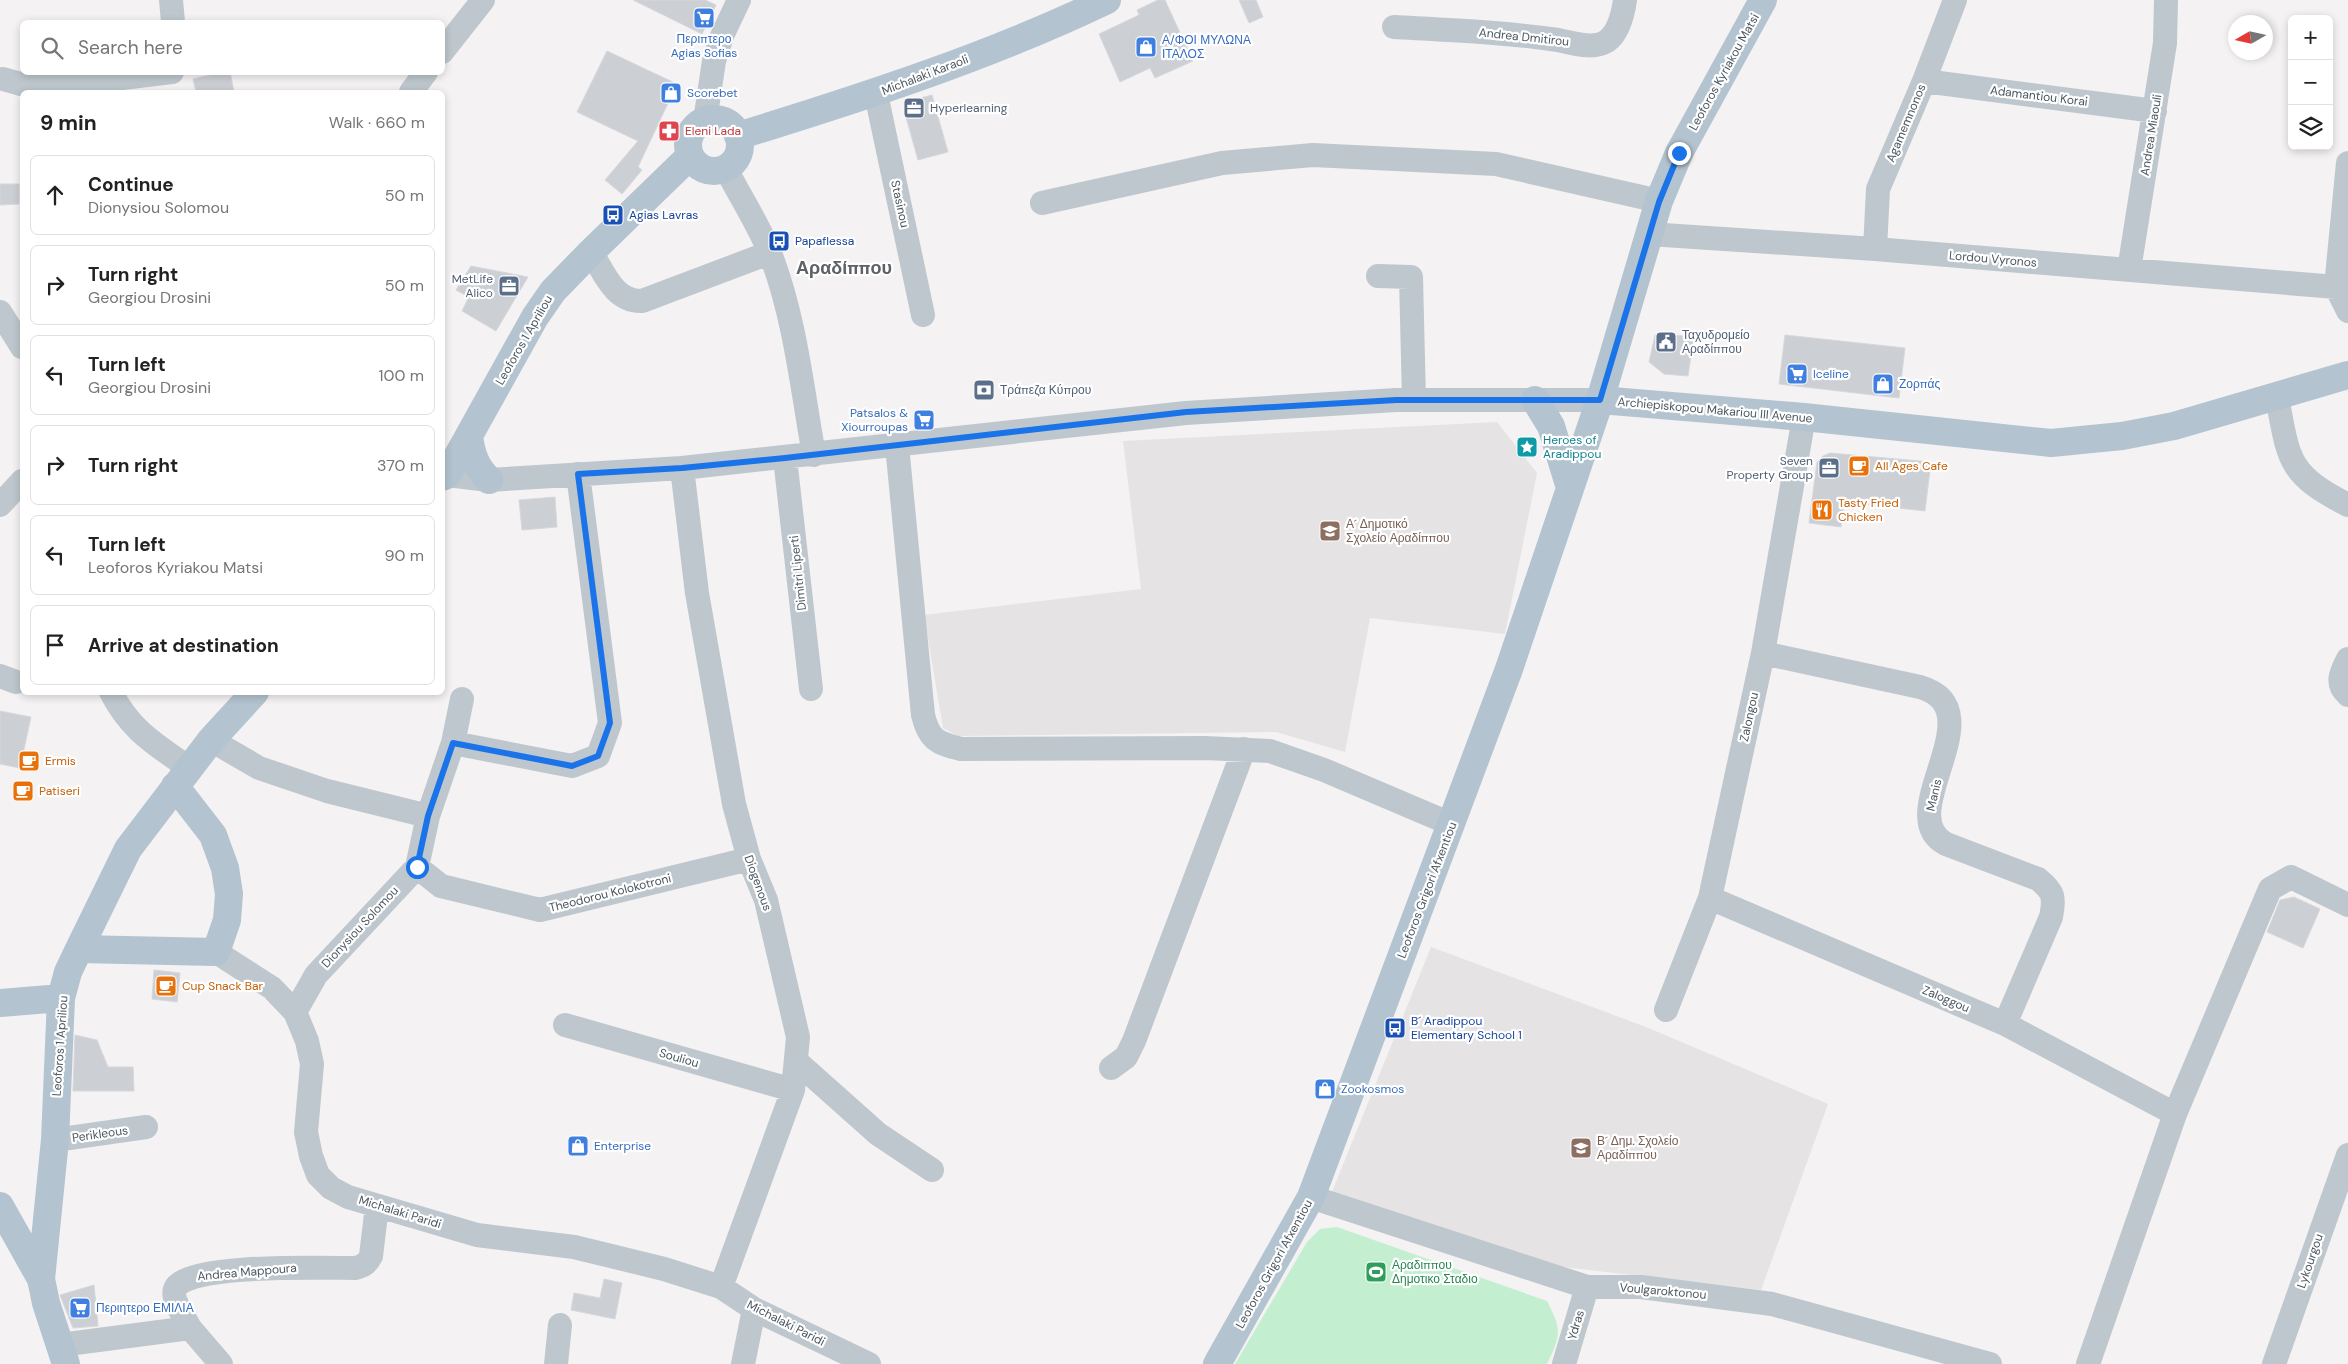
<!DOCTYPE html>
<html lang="en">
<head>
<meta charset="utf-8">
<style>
	:root { --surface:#fff; --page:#f2f2f2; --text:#222; --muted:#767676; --line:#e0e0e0 }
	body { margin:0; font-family:"DM Sans",sans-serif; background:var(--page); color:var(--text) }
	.controls { position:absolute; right:15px; top:15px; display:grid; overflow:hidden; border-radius:8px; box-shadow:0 2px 8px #0003 }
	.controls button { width:45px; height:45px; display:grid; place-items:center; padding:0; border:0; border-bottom:1px solid var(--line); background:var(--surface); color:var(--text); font:25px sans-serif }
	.compass { position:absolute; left:2228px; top:15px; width:45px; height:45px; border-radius:50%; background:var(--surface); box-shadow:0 2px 8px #0003; rotate:261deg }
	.stop { position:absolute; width:15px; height:15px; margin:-11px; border:4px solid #1a73e8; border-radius:50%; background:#fff }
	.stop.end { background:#1a73e8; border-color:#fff; box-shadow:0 1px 5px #0008 }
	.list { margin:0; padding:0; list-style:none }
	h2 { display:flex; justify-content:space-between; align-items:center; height:65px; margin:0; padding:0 20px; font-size:21px }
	h2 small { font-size:16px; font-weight:400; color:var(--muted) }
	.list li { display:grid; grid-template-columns:32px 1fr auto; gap:15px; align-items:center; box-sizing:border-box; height:80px; margin:0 10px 10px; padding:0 10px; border:1px solid var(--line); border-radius:8px }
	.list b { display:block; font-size:19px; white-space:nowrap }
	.list p { margin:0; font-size:16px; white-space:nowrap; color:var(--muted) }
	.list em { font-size:16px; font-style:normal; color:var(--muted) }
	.icon { flex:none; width:28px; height:28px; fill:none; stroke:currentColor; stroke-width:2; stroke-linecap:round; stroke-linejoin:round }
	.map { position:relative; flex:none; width:2348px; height:1364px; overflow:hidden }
	.search { position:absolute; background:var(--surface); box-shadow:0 2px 8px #0003; left:20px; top:20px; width:425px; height:55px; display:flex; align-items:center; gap:12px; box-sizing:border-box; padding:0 18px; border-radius:8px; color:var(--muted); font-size:19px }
	.panel { position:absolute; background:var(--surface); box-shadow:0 2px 8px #0003; left:20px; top:90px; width:425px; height:605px; border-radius:8px }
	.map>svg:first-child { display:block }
	.education { fill:#e5e3e4 }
	.green { fill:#c3efd0 }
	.building { fill:#cccfd4; stroke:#d6d8dd }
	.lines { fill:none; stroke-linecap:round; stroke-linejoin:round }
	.minor { stroke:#bec7cd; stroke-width:24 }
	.major { stroke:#b3c3cf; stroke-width:28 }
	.route { stroke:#1a73e8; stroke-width:6 }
	.labels { text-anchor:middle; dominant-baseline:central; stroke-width:4.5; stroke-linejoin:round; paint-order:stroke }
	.street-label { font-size:12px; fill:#4a565f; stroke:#fff }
	.shop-label { font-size:12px; fill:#366cbe; stroke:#fff; text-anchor:start }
	.service-label { font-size:12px; fill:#4e5e75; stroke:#fff; text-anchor:start }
	.health-label { font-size:12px; fill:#be3a42; stroke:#fff; text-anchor:start }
	.transit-label { font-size:12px; fill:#164399; stroke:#fff; text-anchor:start }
	.culture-label { font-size:12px; fill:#0d838f; stroke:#fff; text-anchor:start }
	.food-label { font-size:12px; fill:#c56008; stroke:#fff; text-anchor:start }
	.education-label { font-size:12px; fill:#785e54; stroke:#fff; text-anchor:start }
	.leisure-label { font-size:12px; fill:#27864d; stroke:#fff; text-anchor:start }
	.district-label { font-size:18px; font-weight:bold; fill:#5e6266; stroke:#fff }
</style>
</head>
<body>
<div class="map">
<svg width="2348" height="1364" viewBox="0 0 2348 1364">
	<rect width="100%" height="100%" fill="#f4f2f2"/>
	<path class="education" d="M1497 422 1537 473 1505 634 1370 618 1345 752 1276 732 958 736 943 728 924 615 1141 589 1123 441Z
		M1431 947 1646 1027 1828 1104 1761 1290 1563 1267 1332 1192Z"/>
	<path class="green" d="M1337 1227 1547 1301C1562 1330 1561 1335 1547 1364H1235L1307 1242 1320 1229Z"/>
	<path class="building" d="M633 0H705L716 5 702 34Z
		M1158 0H1165L1193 61 1155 78 1150 68 1120 82 1099 34 1139 15 1137 10Z
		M1239 0H1256L1263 17 1249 23Z
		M607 51 677 84 638 167 642 170 622 194 605 180 638 141 577 112Z
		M223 72H230L234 92H196L193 79Z
		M932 95 948 152 918 160 904 110 909 101Z
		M0 184H19V204L0 205Z
		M471 266 528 277 496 331 462 311 469 297 456 290Z
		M1655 335 1694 336 1688 376 1664 374 1649 362Z
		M1785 335 1905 348 1899 398 1779 384Z
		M1830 453 1931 462 1925 511 1844 502 1841 527 1809 523 1817 462 1823 456Z
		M555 497 557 527 522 530 519 500Z
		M0 711 31 717 20 768 0 764Z
		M2294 897 2320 909 2303 948 2267 932 2280 900Z
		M154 970 180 973 177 1002 152 999Z
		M75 1035 97 1040 108 1067H133L134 1091H73Z
		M604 1279 622 1283 615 1319 571 1310 574 1293 600 1298Z
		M94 1285 98 1326 73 1328 60 1295Z"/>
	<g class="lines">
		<path class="minor" d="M171 0 173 22
			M1394 27C1449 30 1503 32 1558 40 1573 43 1593 50 1607 41 1619 32 1623 14 1625 0
			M442 52 483 0
			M3 79 24 85 47 87 172 72
			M1924 81 2155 111
			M411 92 426 72
			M876 94 923 315
			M705 121 714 61 722 36 739 0
			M2348 163 2336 287 2348 311
			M726 169C740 196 758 224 770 253 795 317 802 388 814 455
			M1042 203 1222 163 1313 155 1496 164 1659 201
			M1649 234 1875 249 2336 287
			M1875 249 1878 189 1924 81 1955 0
			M591 252C604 272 614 302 642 301L769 253
			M2129 270 2165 43 2166 0
			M1378 276 1411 277 1414 400
			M0 312 22 347
			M2277 397C2289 460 2287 474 2348 505
			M897 445 923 715C929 740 937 743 961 749L1205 748 1270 751 1324 770 1451 824
			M785 458 811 689
			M682 468 697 593 734 804 749 859 766 900 798 1037 793 1090 721 1287
			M447 475 489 480 682 468 1186 413 1396 400H1600
			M0 505 22 481
			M1763 653 1920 687C1998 710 1890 815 1946 844L2038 879C2054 892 2055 897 2051 917L2005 1024
			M2348 659C2341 673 2335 683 2348 695
			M0 676 16 682
			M111 692C130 730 155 744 189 768
			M211 740 259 768 327 791 428 816
			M453 743 572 766 598 756 610 723 578 474
			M417 867 441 886 540 910 749 859
			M1710 898 2005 1024 2175 1114
			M216 952 272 988 295 1012 307 1041 312 1064 306 1132 311 1156 318 1175 331 1188 348 1197 477 1235 574 1247 664 1269 721 1287 754 1309 869 1364
			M1666 1010 1710 898 1763 653 1804 417
			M295 1012 316 975 417 867 428 816 453 743 462 699
			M565 1025 793 1090
			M796 1061 878 1134 932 1170
			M1111 1068 1126 1057 1134 1041 1244 749
			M55 1140 146 1127
			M1311 1197 1587 1287H1641L1772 1304 1990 1364
			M190 1328C185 1318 171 1299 175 1289 184 1263 328 1268 355 1268 363 1266 367 1264 371 1256L377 1206
			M60 1345 190 1328 221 1364
			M556 1364 560 1325
			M743 1364 754 1309
			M1564 1364 1587 1287
			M2088 1364 2175 1114 2270 889 2291 877 2348 905
			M2274 1364 2348 1155"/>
		<path class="major" d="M688 145a26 26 0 1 1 52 0a26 26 0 1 1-52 0Z
			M738 136C864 97 988 57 1107 0
			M1535 400 1551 426 1570 488
			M1600 400 1804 417 2051 443 2122 436 2174 426 2348 375
			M469 437C472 455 475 466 489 480
			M442 477 447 475 535 317 553 291 591 252 690 156
			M79 949 216 952 227 920 229 894 225 868 213 835 175 786
			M0 1003 61 998
			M0 1206 41 1279
			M66 1364 46 1303 41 1279 55 1140 61 998 68 972 79 949 128 849 211 740 255 692
			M1217 1364 1311 1197 1509 669 1600 400 1659 201 1679 153 1763 0"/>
	</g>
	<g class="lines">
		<path class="route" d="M417 867 428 816 453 743 572 766 598 756 610 723 578 474 682 468 785 458 1186 412 1396 400H1600L1659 202 1679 153"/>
	</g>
	<defs>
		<g id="supermarket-square" transform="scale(1.125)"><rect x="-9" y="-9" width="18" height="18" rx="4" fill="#3f7fe0" stroke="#fff"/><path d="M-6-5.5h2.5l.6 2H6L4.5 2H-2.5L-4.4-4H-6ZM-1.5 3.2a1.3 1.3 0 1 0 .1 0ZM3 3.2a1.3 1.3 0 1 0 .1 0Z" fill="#fff"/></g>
		<g id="shop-square" transform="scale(1.125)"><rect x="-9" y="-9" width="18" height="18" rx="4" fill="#3f7fe0" stroke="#fff"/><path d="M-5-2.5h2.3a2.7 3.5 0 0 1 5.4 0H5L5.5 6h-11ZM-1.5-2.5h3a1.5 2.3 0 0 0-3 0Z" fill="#fff"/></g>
		<g id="office-square" transform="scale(1.125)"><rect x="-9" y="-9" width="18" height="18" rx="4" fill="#5c6f8a" stroke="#fff"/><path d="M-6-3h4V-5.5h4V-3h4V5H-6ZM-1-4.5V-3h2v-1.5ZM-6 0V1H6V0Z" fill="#fff"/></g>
		<g id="pharmacy-square" transform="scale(1.125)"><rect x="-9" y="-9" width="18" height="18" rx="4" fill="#e0444e" stroke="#fff"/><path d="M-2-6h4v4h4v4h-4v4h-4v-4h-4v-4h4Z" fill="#fff"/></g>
		<g id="bus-square" transform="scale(1.125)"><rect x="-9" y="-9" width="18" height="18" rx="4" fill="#1a4fb4" stroke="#fff"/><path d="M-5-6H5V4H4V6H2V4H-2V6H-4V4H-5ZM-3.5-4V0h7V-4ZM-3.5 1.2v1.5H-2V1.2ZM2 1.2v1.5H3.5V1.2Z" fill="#fff"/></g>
		<g id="civic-square" transform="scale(1.125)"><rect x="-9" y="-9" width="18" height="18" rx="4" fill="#5c6f8a" stroke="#fff"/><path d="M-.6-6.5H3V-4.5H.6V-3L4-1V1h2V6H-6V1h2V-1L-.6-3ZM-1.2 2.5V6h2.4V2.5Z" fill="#fff"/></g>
		<g id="bank-square" transform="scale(1.125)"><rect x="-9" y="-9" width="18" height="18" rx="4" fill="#5c6f8a" stroke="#fff"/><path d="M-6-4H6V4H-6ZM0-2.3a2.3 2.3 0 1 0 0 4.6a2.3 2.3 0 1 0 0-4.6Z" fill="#fff"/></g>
		<g id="sight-square" transform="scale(1.125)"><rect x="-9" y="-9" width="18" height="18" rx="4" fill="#0f9aa8" stroke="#fff"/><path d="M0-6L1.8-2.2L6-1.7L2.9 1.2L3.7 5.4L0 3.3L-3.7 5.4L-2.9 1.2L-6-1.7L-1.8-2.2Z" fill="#fff"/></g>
		<g id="cafe-square" transform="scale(1.125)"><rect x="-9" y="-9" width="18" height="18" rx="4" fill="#e8710a" stroke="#fff"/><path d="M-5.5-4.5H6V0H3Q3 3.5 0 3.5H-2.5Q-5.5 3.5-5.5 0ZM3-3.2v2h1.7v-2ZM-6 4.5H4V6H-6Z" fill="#fff"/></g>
		<g id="restaurant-square" transform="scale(1.125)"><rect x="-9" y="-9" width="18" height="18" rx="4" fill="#e8710a" stroke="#fff"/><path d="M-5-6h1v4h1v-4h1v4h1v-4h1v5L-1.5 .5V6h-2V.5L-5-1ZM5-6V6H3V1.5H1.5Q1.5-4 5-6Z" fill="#fff"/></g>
		<g id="school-square" transform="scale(1.125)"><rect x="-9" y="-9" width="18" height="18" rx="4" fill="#8d6e63" stroke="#fff"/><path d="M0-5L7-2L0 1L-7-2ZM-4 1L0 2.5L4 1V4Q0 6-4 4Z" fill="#fff"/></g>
		<g id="stadium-square" transform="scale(1.125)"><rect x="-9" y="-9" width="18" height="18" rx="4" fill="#2e9e5b" stroke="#fff"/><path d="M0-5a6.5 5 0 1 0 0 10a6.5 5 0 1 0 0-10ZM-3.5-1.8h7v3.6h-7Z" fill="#fff"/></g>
	</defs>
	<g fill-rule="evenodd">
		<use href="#supermarket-square" x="704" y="18"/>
		<use href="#shop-square" x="1146" y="47"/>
		<use href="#shop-square" x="671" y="93"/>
		<use href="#office-square" x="914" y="108"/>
		<use href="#pharmacy-square" x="669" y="131"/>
		<use href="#bus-square" x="613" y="215"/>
		<use href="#bus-square" x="779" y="241"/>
		<use href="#office-square" x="509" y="286"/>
		<use href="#civic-square" x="1666" y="342"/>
		<use href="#supermarket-square" x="1797" y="374"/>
		<use href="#shop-square" x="1883" y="384"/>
		<use href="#bank-square" x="984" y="390"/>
		<use href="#supermarket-square" x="924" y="420"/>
		<use href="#sight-square" x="1527" y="447"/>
		<use href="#cafe-square" x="1859" y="466"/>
		<use href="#office-square" x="1829" y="468"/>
		<use href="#restaurant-square" x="1822" y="510"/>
		<use href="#school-square" x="1330" y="531"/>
		<use href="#cafe-square" x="29" y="761"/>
		<use href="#cafe-square" x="23" y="791"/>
		<use href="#cafe-square" x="166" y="986"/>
		<use href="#bus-square" x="1395" y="1028"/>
		<use href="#shop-square" x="1325" y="1089"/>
		<use href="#shop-square" x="578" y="1146"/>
		<use href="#school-square" x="1581" y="1148"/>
		<use href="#stadium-square" x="1376" y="1272"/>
		<use href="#supermarket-square" x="80" y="1308"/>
	</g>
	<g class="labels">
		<g class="street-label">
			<text transform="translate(1524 37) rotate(6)">Andrea Dmitirou</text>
			<text transform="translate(1724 72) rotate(-61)">Leoforos Kyriakou Matsi</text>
			<text transform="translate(925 75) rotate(-21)">Michalaki Karaoli</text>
			<text transform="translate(2039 96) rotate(7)">Adamantiou Korai</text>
			<text transform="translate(1906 123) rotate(-67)">Agamemnonos</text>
			<text transform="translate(2151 135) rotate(-81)">Andrea Miaouli</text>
			<text transform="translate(900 204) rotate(78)">Stasinou</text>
			<text transform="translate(1993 259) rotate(5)">Lordou Vyronos</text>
			<text transform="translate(524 340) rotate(-60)">Leoforos 1 Apriliou</text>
			<text transform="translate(1715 410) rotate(5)">Archiepiskopou Makariou III Avenue</text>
			<text transform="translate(798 573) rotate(-96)">Dimitri Liperti</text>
			<text transform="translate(1749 717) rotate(-78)">Zalongou</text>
			<text transform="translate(1934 795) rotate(-77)">Manis</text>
			<text transform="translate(758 883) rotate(70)">Diogenous</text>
			<text transform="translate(1427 890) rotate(-69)">Leoforos Grigori Afxentiou</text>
			<text transform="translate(610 893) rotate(-14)">Theodorou Kolokotroni</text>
			<text transform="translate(360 927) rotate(-47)">Dionysiou Solomou</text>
			<text transform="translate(1946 999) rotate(23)">Zaloggou</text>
			<text transform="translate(60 1046) rotate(-86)">Leoforos 1 Apriliou</text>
			<text transform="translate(679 1058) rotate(16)">Souliou</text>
			<text transform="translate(100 1134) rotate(-8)">Perikleous</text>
			<text transform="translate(400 1212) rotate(17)">Michalaki Paridi</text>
			<text transform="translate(2310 1261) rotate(-71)">Lykourgou</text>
			<text transform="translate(1274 1264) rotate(-61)">Leoforos Grigori Afxentiou</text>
			<text transform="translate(247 1272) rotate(-5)">Andrea Mappoura</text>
			<text transform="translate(1663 1291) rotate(5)">Voulgaroktonou</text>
			<text transform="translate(786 1323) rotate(27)">Michalaki Paridi</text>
			<text transform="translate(1576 1325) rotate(-73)">Ydras</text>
		</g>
		<g class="shop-label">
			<text x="704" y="39" text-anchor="middle">Περιπτερο<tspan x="704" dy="14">Agias Sofias</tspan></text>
			<text x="1162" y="40">Α/ΦΟΙ ΜΥΛΩΝΑ<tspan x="1162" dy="14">ΙΤΑΛΟΣ</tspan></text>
			<text x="687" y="93">Scorebet</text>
			<text x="1813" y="374">Iceline</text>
			<text x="1899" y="384">Ζορπάς</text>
			<text x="908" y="413" text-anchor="end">Patsalos &amp;<tspan x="908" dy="14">Xiourroupas</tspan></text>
			<text x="1341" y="1089">Zookosmos</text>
			<text x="594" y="1146">Enterprise</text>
			<text x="96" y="1308">Περιητερο ΕΜΙΛΙΑ</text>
		</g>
		<g class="service-label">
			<text x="930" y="108">Hyperlearning</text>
			<text x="493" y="279" text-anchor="end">MetLife<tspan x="493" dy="14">Alico</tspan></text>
			<text x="1682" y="335">Ταχυδρομείο<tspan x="1682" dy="14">Αραδίππου</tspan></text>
			<text x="1000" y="390">Τράπεζα Κύπρου</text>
			<text x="1813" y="461" text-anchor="end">Seven<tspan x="1813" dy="14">Property Group</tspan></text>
		</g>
		<g class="health-label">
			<text x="685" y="131">Eleni Lada</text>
		</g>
		<g class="transit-label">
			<text x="629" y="215">Agias Lavras</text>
			<text x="795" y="241">Papaflessa</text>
			<text x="1411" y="1021">B´ Aradippou<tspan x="1411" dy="14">Elementary School 1</tspan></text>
		</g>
		<g class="culture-label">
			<text x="1543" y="440">Heroes of<tspan x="1543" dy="14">Aradippou</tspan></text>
		</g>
		<g class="food-label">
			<text x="1875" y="466">All Ages Cafe</text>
			<text x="1838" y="503">Tasty Fried<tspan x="1838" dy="14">Chicken</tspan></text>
			<text x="45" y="761">Ermis</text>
			<text x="39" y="791">Patiseri</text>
			<text x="182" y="986">Cup Snack Bar</text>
		</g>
		<g class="education-label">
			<text x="1346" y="524">Α´ Δημοτικό<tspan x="1346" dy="14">Σχολείο Αραδίππου</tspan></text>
			<text x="1597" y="1141">Β´ Δημ. Σχολείο<tspan x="1597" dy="14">Αραδίππου</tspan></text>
		</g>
		<g class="leisure-label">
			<text x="1392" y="1265">Αραδιππου<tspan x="1392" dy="14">Δημοτικο Σταδιο</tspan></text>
		</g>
		<g class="district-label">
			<text x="844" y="268">Αραδίππου</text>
		</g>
	</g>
</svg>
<div class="controls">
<button>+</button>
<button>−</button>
<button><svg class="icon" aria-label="layers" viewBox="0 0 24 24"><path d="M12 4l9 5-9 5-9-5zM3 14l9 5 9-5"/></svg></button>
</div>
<svg class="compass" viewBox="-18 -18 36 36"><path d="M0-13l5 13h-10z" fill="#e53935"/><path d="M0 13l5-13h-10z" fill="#767676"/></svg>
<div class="stop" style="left:417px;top:867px"></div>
<div class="stop end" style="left:1679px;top:153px"></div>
<div class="search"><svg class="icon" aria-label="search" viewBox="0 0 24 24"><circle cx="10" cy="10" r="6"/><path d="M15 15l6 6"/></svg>Search here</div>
<section class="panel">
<h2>9 min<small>Walk · 660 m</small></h2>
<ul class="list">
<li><svg class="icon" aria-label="ahead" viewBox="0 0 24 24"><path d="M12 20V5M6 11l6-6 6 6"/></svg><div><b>Continue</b><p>Dionysiou Solomou</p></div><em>50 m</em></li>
<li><svg class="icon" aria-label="right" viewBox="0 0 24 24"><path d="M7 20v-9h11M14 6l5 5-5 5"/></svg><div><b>Turn right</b><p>Georgiou Drosini</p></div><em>50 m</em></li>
<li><svg class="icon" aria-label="left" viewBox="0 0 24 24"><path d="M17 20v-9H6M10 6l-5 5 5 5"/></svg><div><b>Turn left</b><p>Georgiou Drosini</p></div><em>100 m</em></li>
<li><svg class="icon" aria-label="right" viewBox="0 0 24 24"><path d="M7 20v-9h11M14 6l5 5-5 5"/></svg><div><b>Turn right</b></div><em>370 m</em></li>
<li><svg class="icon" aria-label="left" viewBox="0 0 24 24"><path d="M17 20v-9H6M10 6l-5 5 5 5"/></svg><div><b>Turn left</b><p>Leoforos Kyriakou Matsi</p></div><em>90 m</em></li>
<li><svg class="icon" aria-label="arrive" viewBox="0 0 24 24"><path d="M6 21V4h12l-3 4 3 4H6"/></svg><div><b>Arrive at destination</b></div></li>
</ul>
</section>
</div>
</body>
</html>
